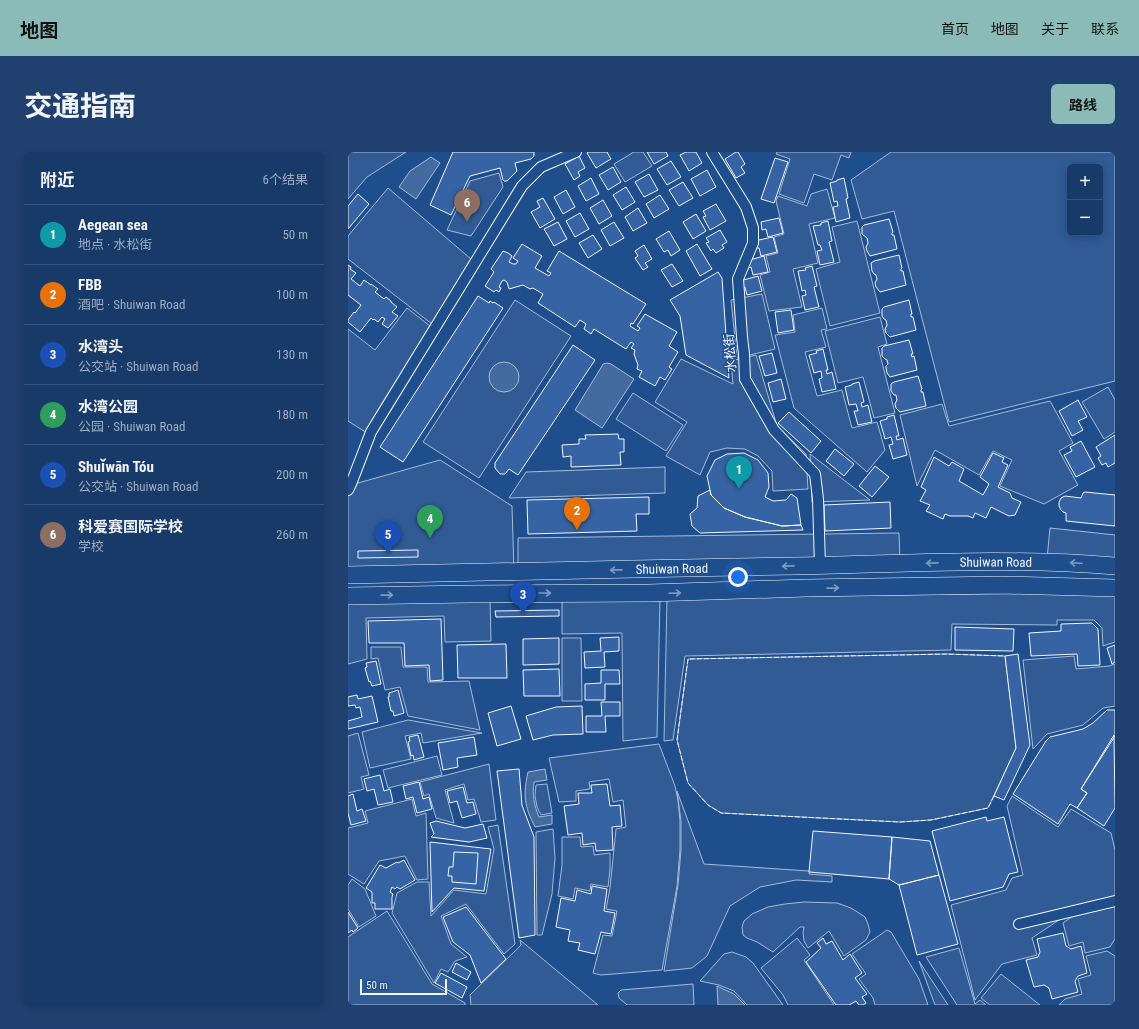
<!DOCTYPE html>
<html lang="zh">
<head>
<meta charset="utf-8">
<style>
	:root { --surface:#173a69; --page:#20416f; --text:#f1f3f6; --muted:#9eadc0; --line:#36547d; --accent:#8bbbb9 }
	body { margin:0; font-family:"Roboto Condensed","Noto Sans SC",sans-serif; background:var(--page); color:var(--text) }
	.controls { position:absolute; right:12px; top:12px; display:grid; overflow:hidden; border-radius:6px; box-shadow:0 2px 10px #0003 }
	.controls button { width:36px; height:36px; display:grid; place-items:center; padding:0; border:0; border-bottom:1px solid var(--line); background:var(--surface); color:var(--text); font:20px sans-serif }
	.scale { position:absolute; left:12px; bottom:10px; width:87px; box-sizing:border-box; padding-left:4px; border:2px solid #f2f6ff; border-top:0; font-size:11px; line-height:14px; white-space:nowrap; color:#f2f6ff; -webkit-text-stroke:3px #1f4e8c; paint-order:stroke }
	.you { position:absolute; left:390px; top:425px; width:14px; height:14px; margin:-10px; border:3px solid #fff; border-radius:50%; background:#1a73e8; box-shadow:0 0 0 6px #1a73e833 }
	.badge { display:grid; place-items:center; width:26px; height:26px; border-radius:50%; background:var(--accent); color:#fff; font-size:13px; font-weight:700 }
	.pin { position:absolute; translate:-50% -33px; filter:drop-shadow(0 1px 2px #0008) }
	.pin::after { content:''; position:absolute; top:21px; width:14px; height:12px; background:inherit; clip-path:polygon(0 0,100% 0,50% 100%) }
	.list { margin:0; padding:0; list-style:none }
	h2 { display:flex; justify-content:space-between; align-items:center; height:52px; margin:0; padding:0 16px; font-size:17px }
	h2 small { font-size:13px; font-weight:400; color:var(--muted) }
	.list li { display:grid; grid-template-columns:26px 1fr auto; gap:12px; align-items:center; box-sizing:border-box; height:60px; padding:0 16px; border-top:1px solid var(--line) }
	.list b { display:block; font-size:15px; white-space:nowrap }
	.list p { margin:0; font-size:13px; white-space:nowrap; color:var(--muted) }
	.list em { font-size:13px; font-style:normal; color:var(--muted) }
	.map { position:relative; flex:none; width:767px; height:853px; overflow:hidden; border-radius:6px }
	header { display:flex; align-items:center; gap:24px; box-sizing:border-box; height:56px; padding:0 20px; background:var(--accent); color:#111 }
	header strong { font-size:19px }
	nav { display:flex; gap:22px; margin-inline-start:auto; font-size:14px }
	.intro { display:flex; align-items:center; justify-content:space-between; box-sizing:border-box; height:96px; padding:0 24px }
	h1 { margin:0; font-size:28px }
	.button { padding:10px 18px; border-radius:6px; background:var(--accent); color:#111; font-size:14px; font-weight:700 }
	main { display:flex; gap:24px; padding:0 24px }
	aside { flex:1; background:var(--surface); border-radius:6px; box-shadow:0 2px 10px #0003 }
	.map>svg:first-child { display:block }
	.built { fill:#305b95; stroke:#a8bbd7; fill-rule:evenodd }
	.water { fill:#446ba0; stroke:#a8bbd7 }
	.building { fill:#3563a3; stroke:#f2f6ff }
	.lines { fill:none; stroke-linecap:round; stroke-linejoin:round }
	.minor-casing { stroke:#f2f6ff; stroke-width:12 }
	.primary-casing { stroke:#f2f6ff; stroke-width:18 }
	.minor { stroke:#1f4e8c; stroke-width:10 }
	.primary { stroke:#1f4e8c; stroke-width:17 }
	.fence { stroke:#f2f6ff; stroke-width:1; stroke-dasharray:5 2; stroke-linecap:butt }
	.oneway { stroke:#7e9ac0 }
	.labels { text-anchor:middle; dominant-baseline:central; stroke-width:3; stroke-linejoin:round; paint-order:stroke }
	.street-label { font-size:13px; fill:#f2f6ff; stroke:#1f4e8c }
</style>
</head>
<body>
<header>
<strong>地图</strong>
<nav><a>首页</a><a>地图</a><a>关于</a><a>联系</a></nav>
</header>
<div class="intro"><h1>交通指南</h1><a class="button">路线</a></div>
<main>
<aside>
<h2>附近<small>6个结果</small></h2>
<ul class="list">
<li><span class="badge" style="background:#0f9aa8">1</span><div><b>Aegean sea</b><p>地点 · 水松街</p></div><em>50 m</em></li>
<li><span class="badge" style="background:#e8710a">2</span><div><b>FBB</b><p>酒吧 · Shuiwan Road</p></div><em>100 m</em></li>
<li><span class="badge" style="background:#1a4fb4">3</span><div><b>水湾头</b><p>公交站 · Shuiwan Road</p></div><em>130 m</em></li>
<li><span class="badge" style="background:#2e9e5b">4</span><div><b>水湾公园</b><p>公园 · Shuiwan Road</p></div><em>180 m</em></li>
<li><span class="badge" style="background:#1a4fb4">5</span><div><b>Shuǐwān Tóu</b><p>公交站 · Shuiwan Road</p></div><em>200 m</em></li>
<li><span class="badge" style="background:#8d6e63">6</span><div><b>科爱赛国际学校</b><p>学校</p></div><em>260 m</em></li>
</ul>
</aside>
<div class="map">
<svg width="767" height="853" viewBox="0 0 767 853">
	<rect width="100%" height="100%" fill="#1f4e8c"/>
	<path class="built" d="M0 0H58L19 25 0 47Z
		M286 0H295L304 14 277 30 266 12Z
		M429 0H503L501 6 493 3 484 28 466 22 456 51 431 42 442 7 428 2Z
		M543 0H767V229L601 270 546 59 514 67 503 28ZM722 15H752V81H722Z
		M151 21 155 35 123 84 99 78 122 29Z
		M40 36 123 107 84 172 0 107V84Z
		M479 37 487 66 461 72 470 111 445 117 454 155 421 159 412 123 422 120 418 104 430 101 426 85 436 82 428 49 430 44 459 54 463 42Z
		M509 69 532 161 482 174 468 117 492 110 484 75Z
		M414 142 427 197 389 206 383 148Z
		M167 148 223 184 131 326 75 290Z
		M59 156 82 174 19 281 0 269V177L27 198Z
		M474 156 479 177 473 178 478 195 457 200 469 244 494 238 504 276 529 270 537 298 519 320 446 256 427 183 447 180 445 163Z
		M532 165 539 192 530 195 547 261 526 266 515 225 490 231 477 179Z
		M408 203 429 274 458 302 460 337 425 339 424 319 410 304 397 297 379 296 362 300 352 323 318 304 339 270 307 250 333 207 385 232 383 209Z
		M760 235 767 248V280L756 287 734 250Z
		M285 241 335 273 318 299 268 267Z
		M702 249 725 291 711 299 730 333 696 352 652 334 664 308 645 299 631 323 587 298 569 334 552 263 594 252 601 274Z
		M462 302 522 348 464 350Z
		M92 308 164 354 166 419 0 423V338L3 333Z
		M317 315V341L161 346 178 320Z
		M702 376 767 383V412L699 407Z
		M551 381 552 409 170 415V386Z
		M767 440V490L755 494 754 476 746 468H709V473L604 472 603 498 337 504 325 588 316 589 319 446Z
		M142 446 143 489 97 490 96 464 18 466 19 507 0 512V448Z
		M214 446H312L309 585 275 589 274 481 214 482Z
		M214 486H233L234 549H214Z
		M23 495H53L55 515H79L80 530 121 529 132 578 60 564 52 535 37 538 30 506 23 507Z
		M599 502 657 504 668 596 640 656 583 668 552 670 373 661 360 653 340 631 329 588 340 507Z
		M726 504 728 517 761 514 767 512V554L755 556 735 573 699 582 685 597 675 508Z
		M60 568 134 581 75 591 73 581 57 584 63 607 22 616 14 580Z
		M10 581 21 623 13 625 16 637 0 641V584Z
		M311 592 327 634 330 648 332 669V698L329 734 314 818 253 823 245 821 255 783 264 784 269 759 258 757 262 736 268 677 278 675 275 648 265 650 261 627 241 630 242 637 228 639V649L211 650 201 606Z
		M89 604 94 623 40 636 35 618Z
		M141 612 148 668 133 670 126 647 120 648 116 632 97 638 106 671 88 666 81 642 76 644 72 630Z
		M199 632 204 661 193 663 189 655 187 644 188 633Z
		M329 639 356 712 461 719V722L484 724V730L448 728 412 735 382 754 359 804 344 816 316 819 330 733 333 698V669Z
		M664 644 710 675 723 657 763 681 767 698V746L732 754 684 786 689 803 654 812 627 848 603 753 658 738 664 726 675 723 659 654Z
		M64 647 68 664 78 661 80 727 69 728 57 704 31 709 16 732 0 722V676L20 671 17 659Z
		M150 673 167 792 156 802 118 752 93 764 103 792 119 805 107 809 100 820 93 817 86 831 44 761 49 741 69 730H81L83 764 106 738 138 742 146 697 140 675Z
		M205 677 207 706 204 742 194 783H189L188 680Z
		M214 685H232L233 695 245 694 246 703 262 701V718L260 735 243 732 242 739 227 736 225 747 210 744 214 713Z
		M4 727 17 737 28 764 11 775 0 757V733Z
		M456 750 489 751 503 756 511 761 517 765 520 772 522 780 518 788 496 804 481 779 460 796 456 789 455 780 456 775H452L425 800 409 790 399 786 395 783 394 775 396 769 404 762 420 755 437 752Z
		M767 752V787L762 795 737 801 735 790 721 794 715 771 729 761Z
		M39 759 84 832 117 851V853H0V785Z
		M539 778 543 780 571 827 580 853H527L525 846 511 827 518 822 504 802Z
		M449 786 462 803 456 808 486 853H440L435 843 413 816Z
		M172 788 250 853H123L122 843 173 793Z
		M611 796 627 852 632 848 638 853H609L578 805Z
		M759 799 767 804V853H711L717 847 734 842 730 827 743 823 738 804Z
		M384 800 398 805 405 811 435 853H399L386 839 371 833 352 829 376 802Z
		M571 809 600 853H587Z
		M653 822 692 853H642L633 846Z
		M345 832 346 853H279L271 846 270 841 273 838Z"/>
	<path class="water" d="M83 5 92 11 68 47 51 35 62 19Z
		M141 225a15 15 0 1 1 30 0a15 15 0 1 1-30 0Z
		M259 211 263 212 286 227 254 276 227 258 254 214 255 212Z
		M197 617 199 628 186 630C184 643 186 653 191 665L204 663V672L187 675C176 654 175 643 180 620Z
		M369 834 386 842 397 853H370Z"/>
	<path class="building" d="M105 0H186V4L183 7 167 11 169 19 159 29H156L155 28 152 16 122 24 103 63 82 53Z
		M240 0H259L263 7 248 16 239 1Z
		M299 0H318L320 4 306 12Z
		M338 0H348L354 11 341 19 332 3Z
		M388 0H390L397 12 393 15 397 21 388 26 377 7Z
		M231 4 237 16 230 20 232 24 226 28 217 12Z
		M427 6 440 10 426 51 413 47Z
		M323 9 333 25 319 33 309 17Z
		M265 15 273 30 260 38 251 23Z
		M359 18 368 35 352 44 343 27Z
		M301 22 310 38 296 45 287 30Z
		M243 26 251 42 238 49 230 34Z
		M496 26 500 46 498 47 502 66 488 70 485 55 490 54 489 49 486 50 482 31 489 29V28Z
		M335 30 345 46 331 54 321 38Z
		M278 35 287 50 274 58 265 43Z
		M218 38 227 55 215 62 206 45Z
		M10 42 21 52 0 77V54Z
		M312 43 321 57 306 66 298 52Z
		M195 46 207 67 192 76 183 60 192 55 189 49Z
		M255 48 264 64 251 72 242 56Z
		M368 52 378 69 362 78 355 65 358 64 355 59Z
		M290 56 299 71 285 79 277 65Z
		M232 61 241 77 227 85 218 69Z
		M348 62 358 79 345 87 335 70Z
		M431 66 435 81 420 85 418 77 414 78 413 70Z
		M541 67 545 80 544 81V83H546L549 97 522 104 519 99 518 95 520 91 519 86 514 82V75L516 73Z
		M480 69 484 89 481 90 486 110 472 113 469 99 474 98 472 93H470L465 74 473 73V71Z
		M210 70 219 87 206 94 196 77Z
		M266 70 276 86 262 94 253 78Z
		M372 78 379 90 374 93 376 96 368 101 365 97 363 99 358 91 361 90 358 86Z
		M321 79 332 98 323 104 320 98 316 100 308 87Z
		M245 83 254 97 240 106 231 91Z
		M425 85 429 100 413 104 411 96H408L406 89Z
		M174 92 194 104 187 116 201 124 203 121 199 119 211 99 298 152 285 172 283 171 282 174 290 179 292 176 289 174 297 162 329 180 321 194 330 200 321 215 324 217 317 228 312 225 307 234 291 225 294 219 289 217 290 213 286 202 287 198 283 196 286 192 283 190 278 197 246 177 243 182 236 177 238 172 232 168 227 175 190 151 195 142 185 136 182 137 175 133 161 137 159 130 156 128 154 129 151 135 153 136 151 140 148 138 146 140 137 134 146 120 143 117 155 99 160 101 164 104 161 110 165 112H168L170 109 165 106Z
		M349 92 364 117 352 124 338 99Z
		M296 93 304 107 297 111 300 115 295 118 287 106 290 104 287 99Z
		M551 103 554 116 553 117V119H555L558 133 532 140 528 135 527 131 529 127 528 123 526 122 524 119 523 111 526 109Z
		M416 104 420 120 405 123 403 115 400 116 398 109Z
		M324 112 335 129 324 135 313 118Z
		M0 113 3 115 2 117 8 121 3 127 12 134 16 128 23 133V132L30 137 27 140 36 147 38 145 43 149V150L49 155 44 160 50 164 40 176 34 172 37 167 34 165 30 170 26 167 25 168 23 166 12 180 0 170V168L6 160 7 161 13 153 0 143Z
		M464 114 469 134 466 135 471 155 457 158 454 144 458 143 457 138 454 139 450 119 458 118 457 116Z
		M370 120 374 126 381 226 338 203 332 164 322 148Z
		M410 124 414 139 399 143 397 135 394 136 392 129Z
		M130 144 141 151 142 149 145 151 146 150 155 156 55 310 32 295Z
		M561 148 564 162H563V165H565L568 178 542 185 538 181 537 177 539 173 538 168 536 167 534 164V157L536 155Z
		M443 158 446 178 430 181 427 160Z
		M561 188 565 202H563L564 205 566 204 569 218 542 225 539 221 538 216V214L540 212 539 208 537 207 534 204V196L536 194Z
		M225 193 247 208 170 323 161 317 157 322H152L147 316V311Z
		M475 197 480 218H478L479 222 484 220 488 237 474 240 471 227 474 226 473 219 466 221 461 203 469 201 468 199Z
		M424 201 429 221 417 224 411 204Z
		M570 224 574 237 573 238V240H575L578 254 552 260 548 256 547 252 549 248 548 243H546L543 239V232L546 230Z
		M433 227 438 247 425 250 420 231Z
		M511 230 516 250 513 251 514 255 520 253 524 270 510 273 506 259H510L508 252 501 253 497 235 504 233V232Z
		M730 248 739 265 730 269 735 278 724 284 711 259Z
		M441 260 473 289 463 301 430 271Z
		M546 263 551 284H548L549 288 555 286 559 303 545 307 541 293 545 292 543 285 537 287 532 269 539 267V265Z
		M270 282 271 287H276V300H272L273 313 223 315V304L215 305 214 293 231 292V287H238L237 283Z
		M767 283V311L760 315 758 311 754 313 750 306 753 304 748 295Z
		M733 289 747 315 728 325 716 303 724 299 722 295Z
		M487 297 506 312 496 324 478 309Z
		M396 301 410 308 420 321 421 335 417 345 425 349 438 348 443 342 449 346 453 373 434 374 397 365 376 356 363 343 359 324 367 308 379 302Z
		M645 301 656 306 654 310 660 313 650 335 662 341 664 346 673 350 667 363 661 364 643 355 638 366 627 361 625 366 620 364H602L597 362 595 367 578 359 582 353 572 349 578 338 573 335 586 305 601 314 604 310 616 317 611 329 635 343 641 332 632 325Z
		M527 314 541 325 524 345 511 334Z
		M362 338 363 343 376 356 397 365 434 374 453 373 455 378 352 381 344 374 342 362 349 356 350 344Z
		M737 340 767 343V374L718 369V361L715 360 713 358 711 354V350L713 346 717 344 733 346 735 341Z
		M301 345V362H288L289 379 180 382 179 348Z
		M542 350 543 376 477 379 476 353Z
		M70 398V405L10 406V399Z
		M211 458V464L148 465 147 459Z
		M93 467 95 528 82 529 81 513 57 514 56 491H21L20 469Z
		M744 471 750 477 752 513 730 514 729 502 683 504 681 481 713 479V472Z
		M607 475 666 477 665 499 607 498Z
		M271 485V499L256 500 257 515 237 516 236 500 253 499 252 486Z
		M211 486V512L175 513V487Z
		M158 492 159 526H110L109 493Z
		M767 493V510L764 512 759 496Z
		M670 502 682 593 656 648 646 644 668 596 657 504Z
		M28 509 33 532 24 534 22 529 21 530 17 516 19 515 18 511Z
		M211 517 212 544H176L175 518Z
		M253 518H271L272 532H257V548H237V532L253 531Z
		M50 538 56 561 46 564 45 559H43L40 545H41V541Z
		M9 543 10 547 24 544 30 570 0 577V569L14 565 12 555 8 556 7 553 0 554V545Z
		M253 550H272V564H257L258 580H238V564H254Z
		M163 554 173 587 149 594 140 561Z
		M234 554 235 582 205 583 185 588 178 564 208 555Z
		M759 558H767V584L733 637 739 641 729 656 722 652 710 672 665 642 698 589 702 585 735 577 745 571Z
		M70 583 76 605 66 608 65 603 63 604 60 590 62 589 61 585Z
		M766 583 767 656 756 674 729 656 739 641 733 637Z
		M126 585 129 603 109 606 110 615 95 618 90 591Z
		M171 617 174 653 186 685 187 783 171 786 149 619Z
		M32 623 36 639 42 637 45 650 30 653 26 637 19 639 16 627Z
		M71 630 75 647 81 645 84 657 69 661 65 645 58 647 55 634Z
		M259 632 262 654 272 653 274 674 264 675 265 698 248 699 247 691 235 693 234 681 220 683 216 654 231 652 230 641H244L243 633Z
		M115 635 119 651 125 650 128 662 114 666 109 649 102 651 99 639Z
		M5 642 9 659 14 657 18 669 3 673 0 661V644Z
		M638 665 639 669 656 665 670 720 661 722 655 735 602 749 584 679Z
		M88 669 117 676 135 672 139 686 121 690 83 685 86 682 82 671Z
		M465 679 544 685 541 727 461 720Z
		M544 685 582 689 591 723 551 733 541 727Z
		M82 690 143 697 136 739 106 736 84 760Z
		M106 700 130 701 128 732 104 730V724H100L101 715H105Z
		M56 708 67 728 52 737 49 735 47 737 44 735 42 740 45 742 44 745V757H27V751H24V740L18 736 32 713 38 716 49 710 50 711Z
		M591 723 610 792 569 803 551 733Z
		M244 734 259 737 256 759 267 761 263 782 253 780 247 802 230 798 232 791 220 789 222 778 208 775 213 746 227 749 229 738 243 742Z
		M118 755 158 807 133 831 122 803 105 790 95 765Z
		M0 760 10 776 5 780 4 778 0 781Z
		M715 781 718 794 723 797 733 794 739 821 730 824 727 829 730 840 704 847 701 836 696 833 686 835 678 808 690 805 692 800 689 787Z
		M475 786 478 792 484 789 495 808 502 802 514 821 507 826 519 842 514 845 518 851 515 853H511L508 849 501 853H488L458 810 473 796 469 791Z
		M108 811 123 820 119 828 104 820Z
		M93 821 119 835 114 846 87 831Z"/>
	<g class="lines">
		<g class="minor-casing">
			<path id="minor" d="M364 0 398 55 405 76V91L390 127 394 185 396 202 397 227 426 278 467 322 470 347 472 414
				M0 338 3 332 23 280 174 34 193 15 228 0
				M671 772 767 749"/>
		</g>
		<g class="primary-casing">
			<g id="primary">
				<path id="s1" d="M0 423C149 419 298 417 447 414 554 412 661 405 767 414"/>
				<path d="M0 444 122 442 301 441 458 436 655 433 767 436"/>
			</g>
		</g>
		<use href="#minor" class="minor"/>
		<use href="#primary" class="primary"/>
		<path class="fence" d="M646 644 640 656 583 668 552 670 373 661 360 653 340 631 329 588 340 507 599 502 657 504"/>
	</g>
	<defs><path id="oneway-shaft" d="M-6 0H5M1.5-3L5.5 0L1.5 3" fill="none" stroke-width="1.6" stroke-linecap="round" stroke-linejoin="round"/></defs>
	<g class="oneway">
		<use href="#oneway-shaft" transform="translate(584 411) rotate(179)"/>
		<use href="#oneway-shaft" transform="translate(728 411) rotate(-177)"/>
		<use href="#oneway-shaft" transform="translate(440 414) rotate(179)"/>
		<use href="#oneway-shaft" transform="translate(268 418) rotate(179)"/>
		<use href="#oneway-shaft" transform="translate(485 436) rotate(-1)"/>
		<use href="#oneway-shaft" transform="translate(197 441)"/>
		<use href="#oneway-shaft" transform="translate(327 441) rotate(-2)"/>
		<use href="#oneway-shaft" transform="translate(39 443) rotate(-1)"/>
	</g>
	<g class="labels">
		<g class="street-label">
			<text transform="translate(382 201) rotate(-94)">水松街</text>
			<text stroke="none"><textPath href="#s1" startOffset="648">Shuiwan Road</textPath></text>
			<text stroke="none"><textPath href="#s1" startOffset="324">Shuiwan Road</textPath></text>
		</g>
	</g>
</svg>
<div class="controls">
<button>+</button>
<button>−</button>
</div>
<div class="scale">50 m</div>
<div class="you"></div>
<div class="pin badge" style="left:391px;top:337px;background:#0f9aa8">1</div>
<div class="pin badge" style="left:229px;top:378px;background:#e8710a">2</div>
<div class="pin badge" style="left:175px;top:462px;background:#1a4fb4">3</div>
<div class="pin badge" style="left:82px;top:386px;background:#2e9e5b">4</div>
<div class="pin badge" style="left:40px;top:402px;background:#1a4fb4">5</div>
<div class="pin badge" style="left:119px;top:70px;background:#8d6e63">6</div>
</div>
</main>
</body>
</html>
